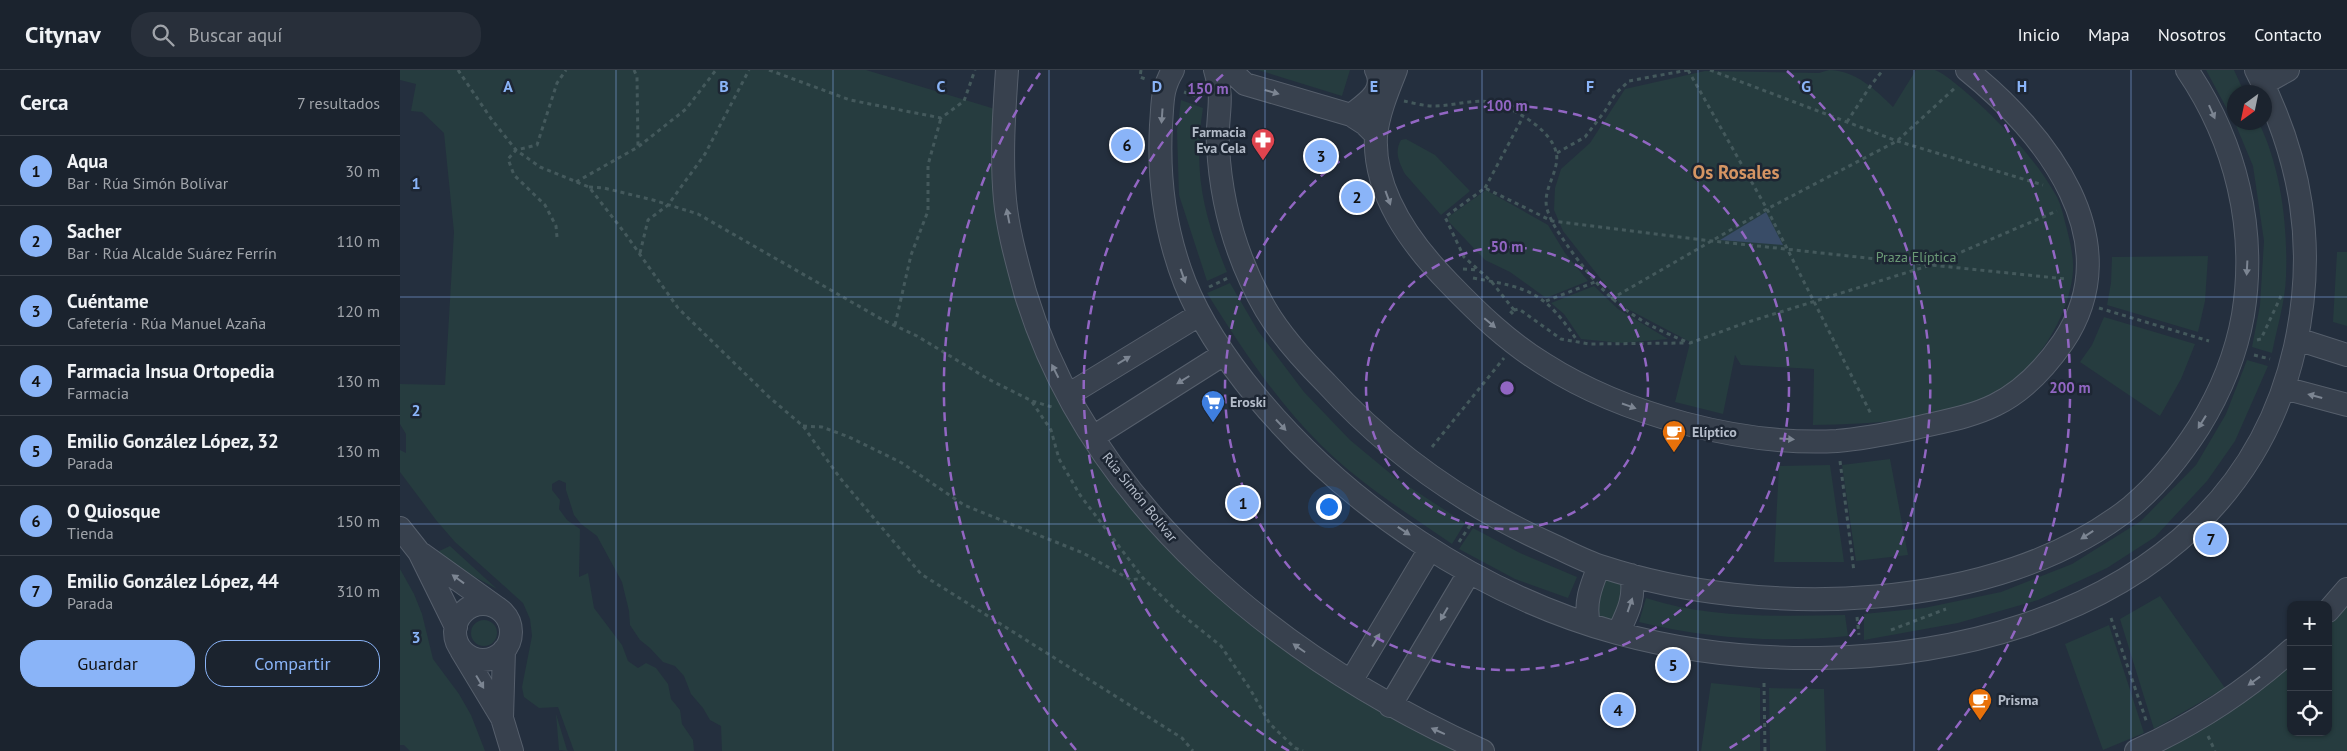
<!DOCTYPE html>
<html lang="es">
<head>
<meta charset="utf-8">
<style>
	:root { --surface:#1b232e; --page:#282f3a; --text:#f1f3f6; --muted:#a0a4aa; --line:#39404a; --accent:#8ab4f8 }
	body { margin:0; font-family:"PT Sans",sans-serif; background:var(--page); color:var(--text) }
	.controls { position:absolute; right:15px; bottom:15px; display:grid; overflow:hidden; border-radius:10px; box-shadow:0 1px 4px #0004 }
	.controls button { width:45px; height:45px; display:grid; place-items:center; padding:0; border:0; border-bottom:1px solid var(--line); background:var(--surface); color:var(--text); font:25px sans-serif }
	.compass { position:absolute; left:1827px; top:15px; width:45px; height:45px; border-radius:50%; background:var(--surface); box-shadow:0 1px 4px #0004; rotate:213deg }
	.you { position:absolute; left:928px; top:436px; width:18px; height:18px; margin:-12px; border:4px solid #fff; border-radius:50%; background:#1a73e8; box-shadow:0 0 0 8px #1a73e833 }
	.badge { display:grid; place-items:center; width:32px; height:32px; border-radius:50%; background:var(--accent); color:#111; font-size:16px; font-weight:700 }
	.pin { position:absolute; translate:-50% -50%; border:2px solid #fff; box-shadow:0 1px 5px #0006 }
	.list { margin:0; padding:0; list-style:none }
	h2 { display:flex; justify-content:space-between; align-items:center; height:65px; margin:0; padding:0 20px; font-size:21px }
	h2 small { font-size:16px; font-weight:400; color:var(--muted) }
	.list li { display:grid; grid-template-columns:32px 1fr auto; gap:15px; align-items:center; box-sizing:border-box; height:70px; padding:0 20px; border-top:1px solid var(--line) }
	.list b { display:block; font-size:19px; white-space:nowrap }
	.list p { margin:0; font-size:16px; white-space:nowrap; color:var(--muted) }
	.list em { font-size:16px; font-style:normal; color:var(--muted) }
	.actions { display:flex; gap:10px; padding:15px 20px }
	.actions a { flex:1; padding:11px 0; border:1px solid var(--accent); border-radius:20px; text-align:center; font-size:18px; color:var(--accent) }
	.actions .main { background:var(--accent); color:#111 }
	.icon { flex:none; width:28px; height:28px; fill:none; stroke:currentColor; stroke-width:2; stroke-linecap:round; stroke-linejoin:round }
	.map { position:relative; flex:none; width:1947px; height:681px; overflow:hidden }
	header { display:flex; align-items:center; gap:30px; box-sizing:border-box; height:70px; padding:0 25px; background:var(--surface); border-bottom:1px solid var(--line) }
	header strong { font-size:24px }
	nav { display:flex; gap:28px; margin-inline-start:auto; font-size:18px }
	.search { width:350px; height:45px; background:var(--page); display:flex; align-items:center; gap:12px; box-sizing:border-box; padding:0 18px; border-radius:20px; color:var(--muted); font-size:19px }
	main { display:flex }
	aside { flex:1; background:var(--surface) }
	.map>svg:first-child { display:block }
	.green { fill:#263c3f }
	.water { fill:#394c67 }
	.lines { fill:none; stroke-linecap:round; stroke-linejoin:round }
	.street-casing { stroke:#565f6c; stroke-width:24 }
	.path { stroke:#44595c; stroke-width:3; stroke-dasharray:4 4; stroke-linecap:butt }
	.street { stroke:#38414e; stroke-width:22 }
	.oneway { fill:#7c8592 }
	.grid { fill:none; stroke:#8ab4f8; stroke-width:1; stroke-opacity:0.55 }
	.ring { fill:none; stroke:#9266c3; stroke-width:2.5; stroke-dasharray:9 6 }
	.labels { text-anchor:middle; dominant-baseline:central; stroke-width:5; stroke-linejoin:round; paint-order:stroke }
	.poi-label { font-size:14px; font-weight:bold; fill:#b4bcc9; stroke:#1d2633; text-anchor:start }
	.park-label { font-size:14px; fill:#6b9a76; stroke:#1d2633 }
	.street-label { font-size:14px; fill:#b4bcc9; stroke:#1d2633 }
	.district-label { font-size:19px; font-weight:bold; fill:#d59563; stroke:#1d2633 }
	.grid-label { font-size:16px; text-anchor:middle; font-weight:bold; fill:#8ab4f8; stroke:#1d2633; stroke-width:5; stroke-linejoin:round; paint-order:stroke }
	.centre { fill:#9266c3; stroke:#1d2633; stroke-width:2.5 }
	.ring-label { font-size:15px; text-anchor:middle; font-weight:bold; fill:#9266c3; stroke:#1d2633; stroke-width:5; stroke-linejoin:round; paint-order:stroke }
</style>
</head>
<body>
<header>
<strong>Citynav</strong>
<div class="search"><svg class="icon" aria-label="search" viewBox="0 0 24 24"><circle cx="10" cy="10" r="6"/><path d="M15 15l6 6"/></svg>Buscar aquí</div>
<nav><a>Inicio</a><a>Mapa</a><a>Nosotros</a><a>Contacto</a></nav>
</header>
<main>
<aside>
<h2>Cerca<small>7 resultados</small></h2>
<ul class="list">
<li><span class="badge">1</span><div><b>Aqua</b><p>Bar · Rúa Simón Bolívar</p></div><em>30 m</em></li>
<li><span class="badge">2</span><div><b>Sacher</b><p>Bar · Rúa Alcalde Suárez Ferrín</p></div><em>110 m</em></li>
<li><span class="badge">3</span><div><b>Cuéntame</b><p>Cafetería · Rúa Manuel Azaña</p></div><em>120 m</em></li>
<li><span class="badge">4</span><div><b>Farmacia Insua Ortopedia</b><p>Farmacia</p></div><em>130 m</em></li>
<li><span class="badge">5</span><div><b>Emilio González López, 32</b><p>Parada</p></div><em>130 m</em></li>
<li><span class="badge">6</span><div><b>O Quiosque</b><p>Tienda</p></div><em>150 m</em></li>
<li><span class="badge">7</span><div><b>Emilio González López, 44</b><p>Parada</p></div><em>310 m</em></li>
</ul>
<div class="actions"><a class="main">Guardar</a><a>Compartir</a></div>
</aside>
<div class="map">
<svg width="1947" height="681" viewBox="0 0 1947 681">
	<rect width="100%" height="100%" fill="#242f3e"/>
	<path class="green" d="M0 0H466L595 39 601 149 714 409 931 611 1006 656 1061 681H322L321 656 310 650 303 638 291 624 284 606 275 596 263 592 250 578 240 570 230 555 229 541 222 512 197 466 181 454 174 445 166 420V413L159 410 152 414V420L160 430 159 439 167 450 180 459 179 507 188 503 194 538 222 575 228 591 238 598 246 593 256 598 268 614 271 629 280 640 282 654 293 670 294 681H174L158 637 139 638 124 627 122 617 132 566 130 549 123 533 55 472 36 450 0 402V380L6 383V364L0 354V314L45 315 54 162 44 63 22 42 11 41 16 14 0 10Z
		M858 0H950L942 26Z
		M1429 0C1455 0 1476 20 1493 37L1516 0C1522 0 1530 0 1535 0 1546 3 1582 36 1591 45 1616 70 1640 96 1657 127 1661 135 1663 144 1665 152 1669 167 1674 186 1673 201 1670 244 1638 297 1600 320 1550 351 1471 354 1413 355L1414 299 1341 295 1335 285 1323 344 1275 332 1290 273 1294 274 1222 236 1163 161 1154 140 1155 118 1161 99 1190 73 1225 19 1305 1 1419 3Z
		M1806 0H1834L1844 22H1834V52Z
		M781 30 803 38C793 101 803 144 827 202L807 211 779 125 777 61Z
		M1835 53H1859C1881 98 1888 156 1886 207 1885 232 1877 258 1872 283L1852 277 1860 235 1864 171 1853 96Z
		M1006 69 1035 85 1070 121 1041 145 1005 104C999 92 994 82 1001 70Z
		M1086 120 1148 155 1165 183 1188 211 1146 228 1110 202 1085 190 1049 152 1048 147Z
		M1937 182H1947V256L1933 252Z
		M1808 186 1805 231 1798 262 1707 235 1711 213 1712 187Z
		M830 213 858 261 904 322 950 370 997 409 1065 453 1052 474C1007 443 960 414 921 375 876 330 841 278 807 223Z
		M1194 216 1218 239 1268 269 1222 273 1181 269 1164 244 1151 233Z
		M1704 247 1795 274 1781 309 1760 346 1680 292 1692 275Z
		M1847 290 1868 296 1835 371 1807 411 1755 467 1707 498 1638 530 1558 553 1464 570V544L1524 538 1601 522 1672 494 1741 451 1796 395 1826 344Z
		M1490 389 1508 485 1456 491 1442 395Z
		M1430 395 1444 492H1374L1379 396Z
		M1073 458 1120 483 1177 507 1168 528 1115 509 1059 479Z
		M50 476 97 519 64 501 37 482Z
		M0 499 14 524 22 544 33 589 59 624 71 645 85 681H10L4 675H0Z
		M1205 510 1220 513 1225 519 1217 546 1211 550 1198 546V515Z
		M1760 526 1825 618 1754 659 1720 549Z
		M1947 527V681H1746L1891 587V662H1928V548Z
		M1246 528C1310 549 1379 546 1445 545L1448 566C1378 573 1308 569 1239 552Z
		M71 563a13 13 0 1 1 26 0a13 13 0 1 1-26 0Z
		M1709 555 1744 663 1703 680 1665 574Z
		M1311 613 1360 618V681H1301Z
		M1369 618 1424 619 1426 681H1370Z
		M156 644 167 680 168 681 159 680Z"/>
	<path class="water" d="M1366 142 1383 175 1320 170Z"/>
	<g class="lines">
		<g class="street-casing">
			<path id="street" d="M607 0C604 43 601 87 605 130 608 161 617 192 625 222 691 439 883 591 1083 681
				M773 0C761 20 763 32 761 55 758 110 765 162 785 213 802 255 828 292 856 326 947 436 1079 525 1217 563 1465 631 1830 569 1895 277 1917 178 1902 89 1856 0
				M815 0C825 30 816 47 818 76 821 134 837 190 866 240 882 267 904 291 926 313 989 382 1062 434 1148 473 1166 481 1184 491 1203 497 1361 549 1598 544 1732 436 1758 414 1781 385 1799 357 1820 323 1836 285 1843 245 1857 159 1836 72 1787 0
				M830 0 845 14 951 45 965 54 976 65
				M996 0C988 20 978 44 976 66 973 123 1011 174 1049 213 1078 243 1108 272 1144 294 1224 345 1342 376 1437 371 1461 369 1487 364 1511 359 1539 352 1569 348 1595 335 1624 321 1645 298 1663 272 1731 171 1646 63 1567 0
				M1863 14 1888 0
				M951 45C965 34 987 21 976 0
				M1897 269 1947 285
				M1884 318 1947 335
				M668 325 799 245
				M693 367 824 284
				M0 458 19 482 56 557
				M22 484 96 537
				M55 562a28 28 0 1 1 56 0a28 28 0 1 1-56 0Z
				M1928 541 1947 519
				M1189 554C1184 533 1191 516 1199 496
				M1218 563C1227 544 1236 528 1231 505
				M61 580 102 648 112 681
				M951 611 1030 479
				M990 636 1069 503
				M102 648 104 580
				M1736 681C1793 655 1845 622 1891 580"/>
		</g>
		<path class="path" d="M58 0 92 50 116 80 140 97 189 117 224 162 278 238 369 327 403 356 440 408 521 504 782 668 793 681
			M234 0 237 7 238 76
			M369 0 450 30 541 48 564 31 575 0
			M741 0 740 7 748 10
			M1288 0 1367 139 1472 346
			M1310 0 1497 71 1643 115
			M784 22 799 27
			M1004 31C1013 33 1024 36 1034 36 1057 36 1078 26 1101 35 1123 44 1163 67 1156 95 1153 110 1143 123 1147 139 1152 155 1163 169 1172 182 1208 231 1233 251 1290 273L1345 253 1531 195 1666 209
			M1447 52 1471 15 1483 0
			M1157 83 1185 67 1205 41 1215 24 1229 11 1288 0
			M176 112 238 77 286 39 316 0
			M189 117 204 118 253 130 298 144 483 250 517 266 588 309 632 331 652 337
			M1085 118 1123 47
			M157 167 156 156 145 135 114 105 108 89 116 80 137 75 157 13 166 0
			M240 183 248 150 268 135 305 84 349 0
			M1063 199 1077 200
			M1073 208C1130 218 1145 222 1178 272
			M809 217 828 208
			M1211 229 1367 139 1497 71 1556 17
			M1146 231 1195 212
			M1699 238 1809 271
			M1114 240 1091 211 1064 187 1045 147 1085 118 1152 151 1312 171 1531 195 1657 141
			M1113 244 1110 241 1119 239 1161 269 1189 274 1287 273
			M495 255 511 185 528 141V95L541 48
			M1857 270 1861 269 1881 226
			M1854 285 1870 289
			M632 332 651 360 659 389 680 425 743 508 776 540 821 576 850 619 870 654 895 678 903 681
			M403 356 422 357 449 367 502 393 564 435 683 483 731 510 743 508
			M1032 377 1104 288
			M1440 391 1454 502
			M1059 472 1071 454
			M1457 547 1459 565
			M1711 548 1747 653
			M1491 560 1546 539
			M1364 613 1365 681
			M1808 666 1815 681"/>
		<use href="#street" class="street"/>
	</g>
	<defs><path id="oneway-solid" d="M-6-.8H1V-3.2L6.5 0L1 3.2V.8H-6Z" transform="scale(1.25)"/></defs>
	<g class="oneway">
		<use href="#oneway-solid" transform="translate(872 22) rotate(16)"/>
		<use href="#oneway-solid" transform="translate(1812 42) rotate(66)"/>
		<use href="#oneway-solid" transform="translate(762 46) rotate(94)"/>
		<use href="#oneway-solid" transform="translate(988 128) rotate(70)"/>
		<use href="#oneway-solid" transform="translate(608 146) rotate(-101)"/>
		<use href="#oneway-solid" transform="translate(1847 198) rotate(93)"/>
		<use href="#oneway-solid" transform="translate(783 206) rotate(71)"/>
		<use href="#oneway-solid" transform="translate(1090 253) rotate(40)"/>
		<use href="#oneway-solid" transform="translate(724 290) rotate(-31)"/>
		<use href="#oneway-solid" transform="translate(655 301) rotate(-117)"/>
		<use href="#oneway-solid" transform="translate(783 310) rotate(148)"/>
		<use href="#oneway-solid" transform="translate(1915 326) rotate(-165)"/>
		<use href="#oneway-solid" transform="translate(1229 336) rotate(19)"/>
		<use href="#oneway-solid" transform="translate(1802 352) rotate(122)"/>
		<use href="#oneway-solid" transform="translate(881 355) rotate(47)"/>
		<use href="#oneway-solid" transform="translate(1387 369) rotate(3)"/>
		<use href="#oneway-solid" transform="translate(1004 461) rotate(34)"/>
		<use href="#oneway-solid" transform="translate(1687 465) rotate(147)"/>
		<use href="#oneway-solid" transform="translate(58 509) rotate(-144)"/>
		<use href="#oneway-solid" transform="translate(1230 535) rotate(-71)"/>
		<use href="#oneway-solid" transform="translate(1044 544) rotate(120)"/>
		<use href="#oneway-solid" transform="translate(976 570) rotate(-59)"/>
		<use href="#oneway-solid" transform="translate(899 578) rotate(-145)"/>
		<use href="#oneway-solid" transform="translate(1854 611) rotate(144)"/>
		<use href="#oneway-solid" transform="translate(80 612) rotate(59)"/>
		<use href="#oneway-solid" transform="translate(1038 661) rotate(-156)"/>
	</g>
	<path class="grid" d="M216 0V681M433 0V681M649 0V681M865 0V681M1082 0V681M1298 0V681M1514 0V681M1731 0V681M0 227H1947M0 454H1947"/>
	<g class="ring">
		<circle cx="1107" cy="318" r="141"/>
		<circle cx="1107" cy="318" r="282"/>
		<path d="M889 681A423 423 0 0 1 827 1M1387 1A423 423 0 0 1 1325 681"/>
		<path d="M676 680A563 563 0 0 1 640 3M1574 3A563 563 0 0 1 1538 680"/>
	</g>
	<defs>
		<g id="pharmacy-pin" transform="scale(1.25)"><path d="M0 17L-7.5 6A9.5 9.5 0 1 1 7.5 6Z" fill="#e0444e" stroke="#1d2633"/><path d="M-2-6h4v4h4v4h-4v4h-4v-4h-4v-4h4Z" fill="#fff"/></g>
		<g id="supermarket-pin" transform="scale(1.25)"><path d="M0 17L-7.5 6A9.5 9.5 0 1 1 7.5 6Z" fill="#3f7fe0" stroke="#1d2633"/><path d="M-6-5.5h2.5l.6 2H6L4.5 2H-2.5L-4.4-4H-6ZM-1.5 3.2a1.3 1.3 0 1 0 .1 0ZM3 3.2a1.3 1.3 0 1 0 .1 0Z" fill="#fff"/></g>
		<g id="cafe-pin" transform="scale(1.25)"><path d="M0 17L-7.5 6A9.5 9.5 0 1 1 7.5 6Z" fill="#e8710a" stroke="#1d2633"/><path d="M-5.5-4.5H6V0H3Q3 3.5 0 3.5H-2.5Q-5.5 3.5-5.5 0ZM3-3.2v2h1.7v-2ZM-6 4.5H4V6H-6Z" fill="#fff"/></g>
	</defs>
	<g fill-rule="evenodd">
		<use href="#pharmacy-pin" x="863" y="70"/>
		<use href="#supermarket-pin" x="813" y="332"/>
		<use href="#cafe-pin" x="1274" y="362"/>
		<use href="#cafe-pin" x="1580" y="630"/>
	</g>
	<g class="labels">
		<g class="poi-label">
			<text x="846" y="62" text-anchor="end">Farmacia<tspan x="846" dy="16">Eva Cela</tspan></text>
			<text x="830" y="332">Eroski</text>
			<text x="1292" y="362">Elíptico</text>
			<text x="1598" y="630">Prisma</text>
		</g>
		<g class="park-label">
			<text x="1516" y="187">Praza Elíptica</text>
		</g>
		<g class="street-label">
			<text transform="translate(740 427) rotate(51)">Rúa Simón Bolívar</text>
		</g>
		<g class="district-label">
			<text x="1336" y="102">Os Rosales</text>
		</g>
	</g>
	<g class="grid-label">
		<text x="108" y="22">A</text>
		<text x="324" y="22">B</text>
		<text x="541" y="22">C</text>
		<text x="757" y="22">D</text>
		<text x="974" y="22">E</text>
		<text x="1190" y="22">F</text>
		<text x="1406" y="22">G</text>
		<text x="1622" y="22">H</text>
		<text x="16" y="119">1</text>
		<text x="16" y="346">2</text>
		<text x="16" y="573">3</text>
	</g>
	<circle cx="1107" cy="318" r="8" class="centre"/>
	<g class="ring-label">
		<text x="808" y="24">150 m</text>
		<text x="1107" y="41">100 m</text>
		<text x="1107" y="182">50 m</text>
		<text x="1670" y="323">200 m</text>
	</g>
</svg>
<div class="controls">
<button>+</button>
<button>−</button>
<button><svg class="icon" aria-label="locate" viewBox="0 0 24 24"><circle cx="12" cy="12" r="6"/><path d="M12 2v4M12 18v4M2 12h4M18 12h4"/></svg></button>
</div>
<svg class="compass" viewBox="-18 -18 36 36"><path d="M0-13l5 13h-10z" fill="#e53935"/><path d="M0 13l5-13h-10z" fill="#a0a4aa"/></svg>
<div class="you"></div>
<div class="pin badge" style="left:843px;top:433px">1</div>
<div class="pin badge" style="left:957px;top:127px">2</div>
<div class="pin badge" style="left:921px;top:86px">3</div>
<div class="pin badge" style="left:1218px;top:640px">4</div>
<div class="pin badge" style="left:1273px;top:595px">5</div>
<div class="pin badge" style="left:727px;top:75px">6</div>
<div class="pin badge" style="left:1811px;top:469px">7</div>
</div>
</main>
</body>
</html>
